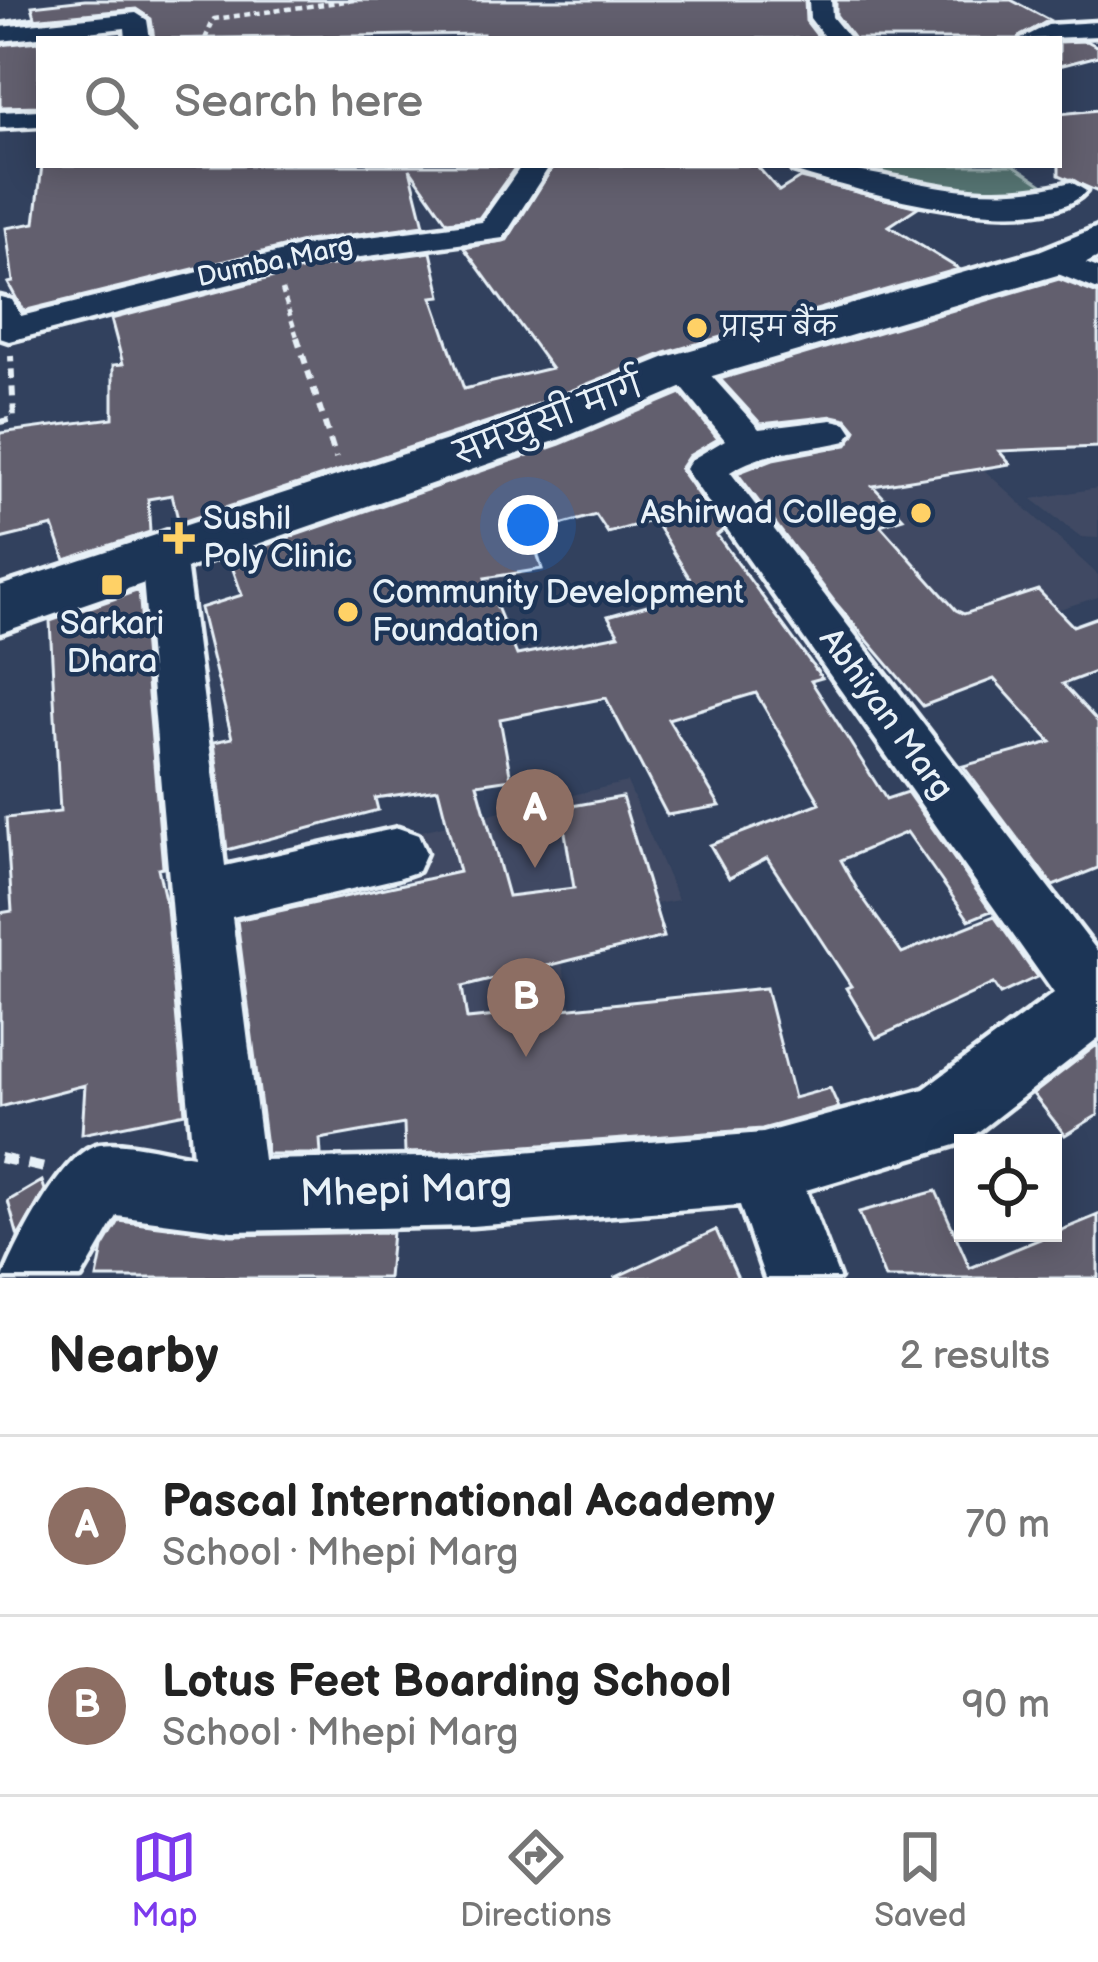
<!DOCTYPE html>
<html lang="en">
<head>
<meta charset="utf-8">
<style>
	:root { --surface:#fff; --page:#f6f6f6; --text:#222; --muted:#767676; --line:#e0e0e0; --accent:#7c3aed }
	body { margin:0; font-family:"Balsamiq Sans","Playpen Sans Deva",sans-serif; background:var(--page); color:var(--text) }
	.controls { position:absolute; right:36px; bottom:36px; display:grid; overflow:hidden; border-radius:0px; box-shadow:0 6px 30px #0003 }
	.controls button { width:108px; height:108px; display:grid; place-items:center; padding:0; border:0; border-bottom:3px solid var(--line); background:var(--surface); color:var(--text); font:60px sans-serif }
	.you { position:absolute; left:528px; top:525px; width:42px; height:42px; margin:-30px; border:9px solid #fff; border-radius:50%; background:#1a73e8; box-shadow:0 0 0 18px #1a73e833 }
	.badge { display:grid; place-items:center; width:78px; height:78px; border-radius:50%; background:var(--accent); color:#fff; font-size:39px; font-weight:700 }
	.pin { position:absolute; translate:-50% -99px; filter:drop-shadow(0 3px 6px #0008) }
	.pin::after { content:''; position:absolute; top:63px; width:42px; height:36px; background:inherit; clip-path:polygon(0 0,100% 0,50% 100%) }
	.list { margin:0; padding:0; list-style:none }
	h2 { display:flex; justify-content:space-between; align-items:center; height:156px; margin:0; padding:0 48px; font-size:51px }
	h2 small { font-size:39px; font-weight:400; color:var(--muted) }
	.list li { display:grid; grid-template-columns:78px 1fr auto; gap:36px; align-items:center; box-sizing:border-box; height:180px; padding:0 48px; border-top:3px solid var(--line) }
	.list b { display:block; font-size:45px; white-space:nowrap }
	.list p { margin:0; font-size:39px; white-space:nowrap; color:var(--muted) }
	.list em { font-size:39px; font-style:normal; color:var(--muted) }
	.icon { flex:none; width:66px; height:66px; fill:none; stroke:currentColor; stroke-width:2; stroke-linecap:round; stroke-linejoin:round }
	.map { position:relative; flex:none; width:1098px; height:1278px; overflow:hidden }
	.search { position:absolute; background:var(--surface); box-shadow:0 6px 30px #0003; left:36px; right:36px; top:36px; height:132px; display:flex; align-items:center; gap:30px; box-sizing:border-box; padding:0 42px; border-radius:0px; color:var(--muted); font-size:45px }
	.sheet { height:516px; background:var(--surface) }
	nav { display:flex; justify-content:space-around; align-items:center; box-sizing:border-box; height:168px; border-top:3px solid var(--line); background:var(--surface); font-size:33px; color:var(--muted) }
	nav a { display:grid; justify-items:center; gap:6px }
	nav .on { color:var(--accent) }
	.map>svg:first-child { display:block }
	.built { fill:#404a63 }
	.green { fill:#567573; stroke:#9fb3b6; stroke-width:3 }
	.building { fill:#625e6e; stroke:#e8f1f8; stroke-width:3; fill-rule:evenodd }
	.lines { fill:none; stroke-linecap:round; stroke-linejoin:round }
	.minor-casing { stroke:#e8f1f8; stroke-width:9 }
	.secondary-casing { stroke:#e8f1f8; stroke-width:9 }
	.path-far2 { stroke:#e8f1f8; stroke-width:4.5; stroke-dasharray:6 4.5; stroke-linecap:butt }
	.path-far1 { stroke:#e8f1f8; stroke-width:6; stroke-dasharray:10 8; stroke-linecap:butt }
	.path { stroke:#e8f1f8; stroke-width:10; stroke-dasharray:16 12; stroke-linecap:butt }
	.minor { fill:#1d3557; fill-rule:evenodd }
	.secondary { fill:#1d3557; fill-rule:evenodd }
	.poi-dot { fill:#ffd166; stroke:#1d3557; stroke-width:4.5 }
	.labels { text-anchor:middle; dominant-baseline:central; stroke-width:9; stroke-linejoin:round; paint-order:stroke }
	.far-street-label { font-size:27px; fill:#e8f1f8; stroke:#1d3557 }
	.far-poi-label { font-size:27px; fill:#e8f1f8; stroke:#1d3557; text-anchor:start }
	.street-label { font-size:33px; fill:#e8f1f8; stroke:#1d3557 }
	.poi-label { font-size:33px; fill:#e8f1f8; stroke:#1d3557; text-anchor:start }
	.near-street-label { font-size:39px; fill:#e8f1f8; stroke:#1d3557 }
</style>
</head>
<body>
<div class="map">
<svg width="1098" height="1278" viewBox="0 0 1098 1278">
	<rect width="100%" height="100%" fill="#32415e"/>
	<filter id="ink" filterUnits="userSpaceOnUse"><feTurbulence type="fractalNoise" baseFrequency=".00833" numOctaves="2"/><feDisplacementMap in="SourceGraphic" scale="24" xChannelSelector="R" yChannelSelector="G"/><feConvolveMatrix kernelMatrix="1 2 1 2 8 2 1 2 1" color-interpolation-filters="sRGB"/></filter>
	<g filter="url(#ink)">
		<path class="built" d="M922 413 1098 575V597L927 650 759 450Z
			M1098 488V538L1081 537 1032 499Z
			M627 782 678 900 426 945 397 837Z
			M558 943 602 1155 487 1169 453 960Z"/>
		<path class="green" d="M814 165H1014L1050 189 1005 200Z"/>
		<path class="building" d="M85 0H805L806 21 820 39 483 38V34L154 39 151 19 136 9 0 22 35 17 32 6Z
			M836 0H1011L1049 20 1017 39H854L836 15Z
			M39 41V106L0 107V45Z
			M1087 41 1098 47V56L1059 66V42Z
			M1098 110V192L1059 175V114Z
			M42 165H517L479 218 447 222 410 169 424 225 307 241 23 311 8 283 13 282 6 228 35 223Z
			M554 165H756L779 191 800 178 918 207 889 226 959 269 665 353 518 412 179 523 172 495 148 499 150 532 65 560 53 526 0 539V433L113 418V365L123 364 111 319 309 268 431 252 441 296 432 297 464 389 551 368 464 248 507 240Z
			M1059 279 1098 294V447L999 451 1010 464 873 486 903 518 880 525 956 610 964 614 1038 590 1073 626 1098 617V671L1063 684 1098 722V868L1053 886 963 766 1051 742 994 679 923 706 834 601 737 473 773 459 847 445 856 430 847 419 833 416 761 424 720 379Z
			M681 393 718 439 689 456 680 469 723 530 717 535 822 678 811 681 886 799 907 792 991 911 969 920 907 832 841 860 858 891 902 953 994 916 1037 977 1000 994 993 984 876 1038 846 988 851 986 767 858 729 878 710 845 820 803 756 693 668 719 720 806 667 815 606 698 500 719 511 779 477 784 508 896 574 888 561 808 622 797 664 937 462 987 467 1019 766 988 794 1098 830 1088 839 1108 762 1129 441 1152 405 1153 404 1124 320 1139 321 1154H267L237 920 459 872 438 789 375 798 378 810 227 850 214 742 232 738 200 608 242 595 229 558 560 444ZM596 515 608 533 654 520 695 587 687 589 690 593 608 616 619 635 517 655 485 578 542 569 531 533Z
			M139 590 163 867 158 868 167 908 185 1113 82 1134 85 1085 0 1107V913L12 911 6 818 60 812 50 621Z
			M1098 1044V1115L1065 1135 1033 1094Z
			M42 1181 45 1190 18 1237 8 1201Z
			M936 1191 970 1268 1098 1215V1278H885L859 1212Z
			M119 1221 232 1235 392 1232 388 1278H97L103 1248Z
			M716 1230 738 1278H614Z"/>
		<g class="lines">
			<g class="minor-casing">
				<path id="minor" d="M809 0H831L832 17 850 39H826L810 18Z
					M136 13 147 20 150 39H126L125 28 0 41V27Z
					M1098 22V36L1021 39 1048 25Z
					M39 110V126L0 128V112Z
					M522 165H550L503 238 308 264 9 341 0 338V297L12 300 21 316 308 245 482 222Z
					M789 165C896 165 956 211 1071 182L1086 191C1039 244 852 189 793 171Z
					M1055 251 1098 268V290L1043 268 1039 261Z
					M684 357 697 360 759 429 832 420 846 423 852 432 846 441C804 451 768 449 730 472L1098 952V1038L965 1142 806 1190 839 1278H765L740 1205 472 1226 232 1231 117 1216 81 1278H3C16 1246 64 1149 100 1144 127 1140 165 1152 193 1156L141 555 147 544 163 540 179 544 185 555 225 866 398 828 418 835 426 853 418 871 398 878 232 917 263 1160 472 1156 763 1133 924 1089 1054 993 685 469 691 460 725 440 666 368 671 360Z"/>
			</g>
			<g class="secondary-casing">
				<path id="secondary" d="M1098 227V257L1071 271 702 379 558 440 0 633V586L520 416 666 357 1039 251Z"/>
			</g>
			<path class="path-far2" d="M205 39 214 19 354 0
				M282 290 298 340"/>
			<path class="path-far1" d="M297 337 336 458
				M0 422 14 419 11 356"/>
			<path class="path" d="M0 1158 45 1168"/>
			<use href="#minor" class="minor"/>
			<use href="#secondary" class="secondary"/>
		</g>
	</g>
	<g class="poi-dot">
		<circle cx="697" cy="328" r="12"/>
		<circle cx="921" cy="513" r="12"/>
		<path d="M173 520h12v12h12v12h-12v12h-12v-12h-12v-12h12z"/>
		<rect x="100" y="573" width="24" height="24" rx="6"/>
		<circle cx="348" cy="612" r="12"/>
	</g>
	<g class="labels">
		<g class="far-street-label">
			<text transform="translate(275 262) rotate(-12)">Dumba Marg</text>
		</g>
		<g class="far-poi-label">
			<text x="721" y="328">प्राइम बैंक</text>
		</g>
		<g class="street-label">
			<text transform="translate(548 421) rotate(-21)">समखुसी मार्ग</text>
			<text transform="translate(886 714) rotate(54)">Abhiyan Marg</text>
		</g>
		<g class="poi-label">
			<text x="897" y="513" text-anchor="end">Ashirwad College</text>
			<text x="203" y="519">Sushil<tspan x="203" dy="38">Poly Clinic</tspan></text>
			<text x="372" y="593">Community Development<tspan x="372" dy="38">Foundation</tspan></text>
			<text x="112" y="624" text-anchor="middle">Sarkari<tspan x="112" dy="38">Dhara</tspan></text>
		</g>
		<g class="near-street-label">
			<text transform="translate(406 1191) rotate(-2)">Mhepi Marg</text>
		</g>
	</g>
</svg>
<div class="controls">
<button><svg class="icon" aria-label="locate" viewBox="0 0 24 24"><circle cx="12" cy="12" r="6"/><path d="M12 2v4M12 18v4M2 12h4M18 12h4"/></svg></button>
</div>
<div class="you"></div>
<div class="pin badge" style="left:535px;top:868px;background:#8d6e63">A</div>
<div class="pin badge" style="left:526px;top:1057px;background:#8d6e63">B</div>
<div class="search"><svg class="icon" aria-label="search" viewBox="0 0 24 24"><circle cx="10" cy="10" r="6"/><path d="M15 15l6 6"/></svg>Search here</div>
</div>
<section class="sheet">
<h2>Nearby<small>2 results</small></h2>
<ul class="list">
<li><span class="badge" style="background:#8d6e63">A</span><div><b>Pascal International Academy</b><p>School · Mhepi Marg</p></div><em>70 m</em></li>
<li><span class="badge" style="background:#8d6e63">B</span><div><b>Lotus Feet Boarding School</b><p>School · Mhepi Marg</p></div><em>90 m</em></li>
</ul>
</section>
<nav>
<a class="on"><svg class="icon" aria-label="map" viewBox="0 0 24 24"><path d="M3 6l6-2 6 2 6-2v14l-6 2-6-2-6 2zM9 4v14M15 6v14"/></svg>Map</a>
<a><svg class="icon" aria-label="directions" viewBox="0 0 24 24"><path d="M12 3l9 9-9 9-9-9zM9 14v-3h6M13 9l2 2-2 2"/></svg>Directions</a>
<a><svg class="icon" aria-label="saved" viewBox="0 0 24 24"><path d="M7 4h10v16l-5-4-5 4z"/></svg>Saved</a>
</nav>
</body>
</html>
